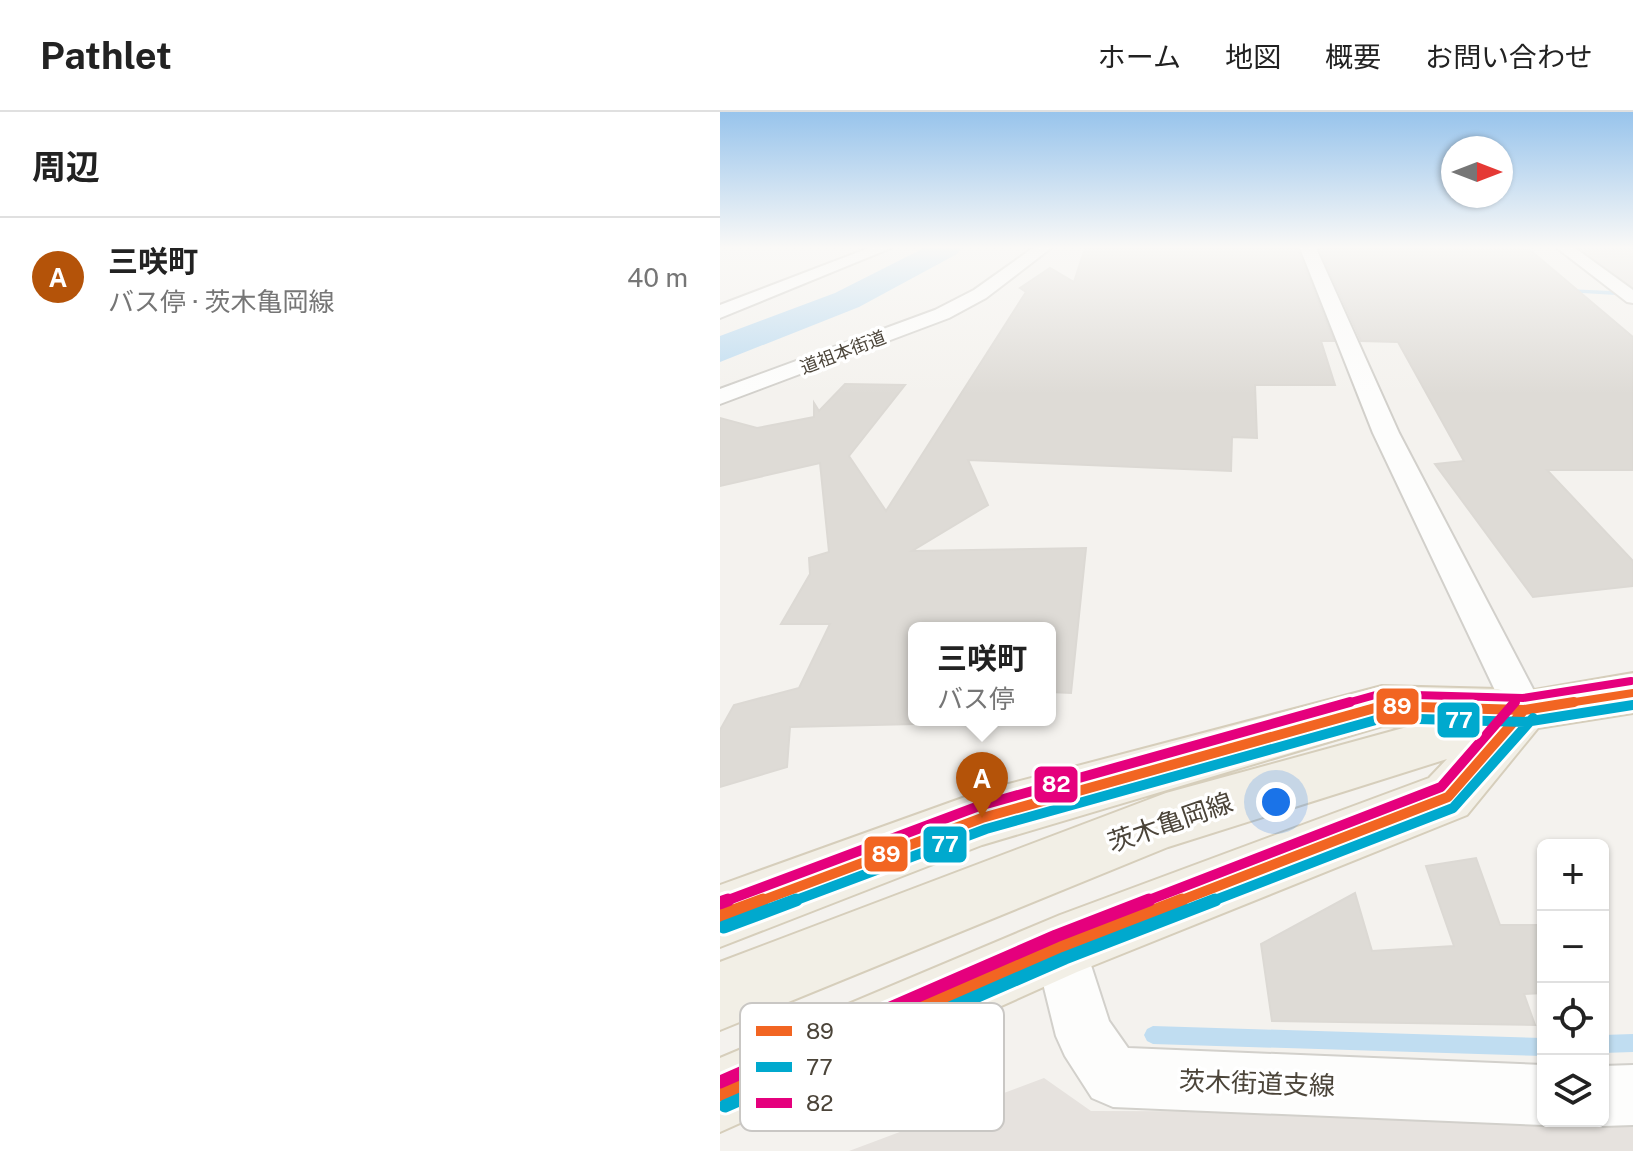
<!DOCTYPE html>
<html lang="ja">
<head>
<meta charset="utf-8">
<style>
	:root { --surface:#fff; --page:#f6f6f6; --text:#222; --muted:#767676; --line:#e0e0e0; --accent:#b45309 }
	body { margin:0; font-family:"Public Sans","Noto Sans JP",sans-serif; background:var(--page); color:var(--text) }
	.controls { position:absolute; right:24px; bottom:24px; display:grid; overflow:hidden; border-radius:12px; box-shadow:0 2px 6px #0004 }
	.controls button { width:72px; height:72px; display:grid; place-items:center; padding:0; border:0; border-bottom:2px solid var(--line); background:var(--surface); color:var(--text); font:40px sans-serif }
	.compass { position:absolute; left:721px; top:24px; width:72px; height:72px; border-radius:50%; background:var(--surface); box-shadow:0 2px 6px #0004; rotate:90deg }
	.you { position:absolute; left:556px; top:690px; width:28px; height:28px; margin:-20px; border:6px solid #fff; border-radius:50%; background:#1a73e8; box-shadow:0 0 0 12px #1a73e833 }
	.badge { display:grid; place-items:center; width:52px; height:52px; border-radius:50%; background:var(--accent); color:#fff; font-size:26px; font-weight:700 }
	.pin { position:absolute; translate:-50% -66px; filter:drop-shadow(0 2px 4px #0008) }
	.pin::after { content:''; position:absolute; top:42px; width:28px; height:24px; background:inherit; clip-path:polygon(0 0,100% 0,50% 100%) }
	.popup { position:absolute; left:188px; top:510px; width:148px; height:104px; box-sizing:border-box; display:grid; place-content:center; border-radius:12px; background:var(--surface); filter:drop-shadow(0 2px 6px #0005); font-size:26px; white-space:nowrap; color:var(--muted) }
	.popup b { font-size:30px; color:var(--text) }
	.popup::after { content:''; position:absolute; left:50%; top:100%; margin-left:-16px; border:16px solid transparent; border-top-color:var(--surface) }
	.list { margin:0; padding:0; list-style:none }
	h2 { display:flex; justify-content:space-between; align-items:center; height:104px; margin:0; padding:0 32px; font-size:34px }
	h2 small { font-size:26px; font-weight:400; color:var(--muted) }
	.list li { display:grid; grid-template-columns:52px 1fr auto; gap:24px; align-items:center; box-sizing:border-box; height:120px; padding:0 32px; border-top:2px solid var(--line) }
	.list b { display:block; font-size:30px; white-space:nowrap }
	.list p { margin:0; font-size:26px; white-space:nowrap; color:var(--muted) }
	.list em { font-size:26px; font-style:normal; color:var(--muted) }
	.icon { flex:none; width:44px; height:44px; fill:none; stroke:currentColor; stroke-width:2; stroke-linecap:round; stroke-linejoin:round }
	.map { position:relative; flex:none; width:913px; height:1039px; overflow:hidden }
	header { display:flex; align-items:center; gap:48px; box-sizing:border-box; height:112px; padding:0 40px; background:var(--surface); border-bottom:2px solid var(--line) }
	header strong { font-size:38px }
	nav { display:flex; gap:44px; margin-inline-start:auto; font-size:28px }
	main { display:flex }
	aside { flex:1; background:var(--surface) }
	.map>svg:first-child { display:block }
	.industrial { fill:#e6e2de }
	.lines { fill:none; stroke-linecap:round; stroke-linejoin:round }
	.stream { fill:#c0ddf1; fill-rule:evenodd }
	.river { fill:#c0ddf1; fill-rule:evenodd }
	.building { fill:#dedbd6; stroke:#dcd9d4; stroke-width:2 }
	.minor-casing { stroke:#d2d0cb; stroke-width:4 }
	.primary-casing { stroke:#d6cebb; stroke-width:4 }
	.minor { fill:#fdfdfc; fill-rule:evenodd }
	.primary { fill:#f2efe6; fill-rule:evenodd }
	.bus-1-far2-casing { stroke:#fff; stroke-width:14 }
	.bus-1-far1-casing { stroke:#fff; stroke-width:16 }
	.bus-1-casing { stroke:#fff; stroke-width:19 }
	.bus-2-far1-casing { stroke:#fff; stroke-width:16 }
	.bus-2-casing { stroke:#fff; stroke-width:19 }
	.bus-3-far2-casing { stroke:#fff; stroke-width:14 }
	.bus-3-far1-casing { stroke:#fff; stroke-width:16 }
	.bus-3-casing { stroke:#fff; stroke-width:19 }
	.bus-1-far2 { stroke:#f26522; stroke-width:8 }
	.bus-1-far1 { stroke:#f26522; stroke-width:10 }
	.bus-1 { stroke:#f26522; stroke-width:13 }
	.bus-2-far1 { stroke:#00a9ce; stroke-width:10 }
	.bus-2 { stroke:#00a9ce; stroke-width:13 }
	.bus-3-far2 { stroke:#e5007d; stroke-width:8 }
	.bus-3-far1 { stroke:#e5007d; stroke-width:10 }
	.bus-3 { stroke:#e5007d; stroke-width:13 }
	.labels { text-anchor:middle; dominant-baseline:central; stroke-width:7; stroke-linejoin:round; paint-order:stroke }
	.far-street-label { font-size:18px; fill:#4b4439; stroke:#fff }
	.near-street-label { font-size:26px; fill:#4b4439; stroke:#fff }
	.key { fill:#fff; stroke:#c9c7c4; stroke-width:2 }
	.key-label { font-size:22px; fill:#4b4439 }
	.line-badge { stroke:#fff; stroke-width:3 }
	.badge-label { font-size:22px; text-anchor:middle; font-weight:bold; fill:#fff }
</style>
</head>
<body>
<header>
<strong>Pathlet</strong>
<nav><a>ホーム</a><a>地図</a><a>概要</a><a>お問い合わせ</a></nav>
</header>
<main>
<aside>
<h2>周辺<small></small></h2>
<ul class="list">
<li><span class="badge">A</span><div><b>三咲町</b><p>バス停 · 茨木亀岡線</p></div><em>40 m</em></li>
</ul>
</aside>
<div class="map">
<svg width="913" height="1039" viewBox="0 0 913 1039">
	<rect width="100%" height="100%" fill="#f4f2ee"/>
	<path class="industrial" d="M855 136H913V177Z
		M324 966 371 999 823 1000V1009H883L913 1000V1039H129Z"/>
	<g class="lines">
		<path class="stream" d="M847 177 913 180V184L845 180Z
			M433 914 823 926V944L433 932 427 929 424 923 427 917Z
			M913 922V940L883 941V923Z"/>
		<path class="river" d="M204 136H242L237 142 139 195 0 250V224L115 181Z"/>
	</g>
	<path class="building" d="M365 136H577L614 229H601L615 273H535L537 326 512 325 511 359 248 348 268 393 192 439 366 436 351 581 330 580V516H194V612L70 615 67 655 0 675V618L14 593 79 576 110 512H61L90 462 89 446 109 440 100 351 0 374V306L37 316 94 305V291L99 299 125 272 185 273 129 344 166 399 306 180 300 176 330 156 354 170Z
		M599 136 810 138 913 225V358H827L913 449V474L813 485 715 352 744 349 678 230 641 229Z
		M756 746 780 813H823V881L804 882 815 913 552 909 541 832 635 781 652 839 734 834 706 754Z"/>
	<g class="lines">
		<g class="minor-casing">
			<path id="minor" d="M149 136H171L0 206V193Z
				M313 136H331L266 186 229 206 0 292V277L215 198 254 178Z
				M580 136H596L679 321 824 598 818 610 804 615 790 610 653 321Z
				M837 136H855L913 178V191L907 190Z
				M340 809 359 816 389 909 408 936 823 953V1009H834L823 1013 393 995 372 986 345 944 336 924 314 835 321 816Z
				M913 953V1013L883 1014 870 1009H883V954Z"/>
		</g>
		<g class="primary-casing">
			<path id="primary" d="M913 561V601L818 616 747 703 357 860 0 1020V946L340 803 709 666 727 647 448 735 0 918V850L446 681 687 615 662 614 262 733 0 835V773L262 679 662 574 778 577 791 582Z"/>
		</g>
		<use href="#minor" class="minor"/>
		<use href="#primary" class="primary"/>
		<g class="bus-1-far2-casing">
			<path id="bus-1-far2" d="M842 592 913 581"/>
		</g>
		<g class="bus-1-far1-casing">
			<path id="bus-1-far1" d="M38 790 262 706 662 594 804 598 854 590
				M457 790 728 685 804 598"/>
		</g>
		<g class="bus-1-casing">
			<path id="bus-1" d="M0 804 43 788
				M0 983 340 835 462 788"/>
		</g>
		<g class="bus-2-far1-casing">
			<path id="bus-2-far1" d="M71 790 266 717 663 606 805 610 913 593
				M490 790 733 696 813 606"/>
		</g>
		<g class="bus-2-casing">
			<path id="bus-2" d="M4 815 76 788
				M5 994 345 846 495 788"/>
		</g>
		<g class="bus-3-far2-casing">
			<path id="bus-3-far2" d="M623 592 659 582 803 586 911 569"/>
		</g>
		<g class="bus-3-far1-casing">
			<path id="bus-3-far1" d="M3 790 259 694 630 590
				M424 790 721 675 795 590"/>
		</g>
		<g class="bus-3-casing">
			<path id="bus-3" d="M0 791 8 788
				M0 970 336 824 429 788"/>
		</g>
		<use href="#bus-1-far2" class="bus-1-far2"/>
		<use href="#bus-1-far1" class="bus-1-far1"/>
		<use href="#bus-1" class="bus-1"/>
		<use href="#bus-2-far1" class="bus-2-far1"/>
		<use href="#bus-2" class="bus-2"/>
		<use href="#bus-3-far2" class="bus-3-far2"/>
		<use href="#bus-3-far1" class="bus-3-far1"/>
		<use href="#bus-3" class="bus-3"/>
	</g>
	<linearGradient id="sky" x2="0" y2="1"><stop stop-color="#98c4ec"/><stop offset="0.48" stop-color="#faf9f7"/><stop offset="1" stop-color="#faf9f7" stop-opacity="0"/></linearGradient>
	<rect width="913" height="282" fill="url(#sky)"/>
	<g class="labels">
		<g class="far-street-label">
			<text transform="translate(123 240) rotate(-21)">道祖本街道</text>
		</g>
		<g class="near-street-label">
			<text transform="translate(450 710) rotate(-19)">茨木亀岡線</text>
			<text transform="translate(537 971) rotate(2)">茨木街道支線</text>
		</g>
	</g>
	<rect x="20" y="891" width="264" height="128" rx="12" class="key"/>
	<rect x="36" y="914" width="36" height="10" fill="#f26522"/>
	<rect x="36" y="950" width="36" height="10" fill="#00a9ce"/>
	<rect x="36" y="986" width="36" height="10" fill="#e5007d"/>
	<g class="key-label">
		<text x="86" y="927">89</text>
		<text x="86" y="963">77</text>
		<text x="86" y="999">82</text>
	</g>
	<g class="line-badge">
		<rect x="655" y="575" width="45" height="39" rx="8" fill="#f26522"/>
		<rect x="716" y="589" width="45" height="38" rx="8" fill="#00a9ce"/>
		<rect x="313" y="653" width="46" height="39" rx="8" fill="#e5007d"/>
		<rect x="202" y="713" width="46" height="39" rx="8" fill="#00a9ce"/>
		<rect x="143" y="723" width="46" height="38" rx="8" fill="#f26522"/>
	</g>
	<g class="badge-label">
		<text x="677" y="602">89</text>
		<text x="739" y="616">77</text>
		<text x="336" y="680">82</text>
		<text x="225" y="740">77</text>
		<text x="166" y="750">89</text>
	</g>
</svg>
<div class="controls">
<button>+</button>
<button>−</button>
<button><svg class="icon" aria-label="locate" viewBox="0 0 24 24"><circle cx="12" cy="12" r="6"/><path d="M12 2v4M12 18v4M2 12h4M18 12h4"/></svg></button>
<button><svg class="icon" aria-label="layers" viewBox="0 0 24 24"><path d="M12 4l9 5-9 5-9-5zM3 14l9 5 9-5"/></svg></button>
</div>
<svg class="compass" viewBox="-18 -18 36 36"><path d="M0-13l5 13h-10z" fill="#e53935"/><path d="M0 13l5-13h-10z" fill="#767676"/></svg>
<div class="you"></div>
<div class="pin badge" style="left:262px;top:706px">A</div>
<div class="popup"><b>三咲町</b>バス停</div>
</div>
</main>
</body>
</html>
